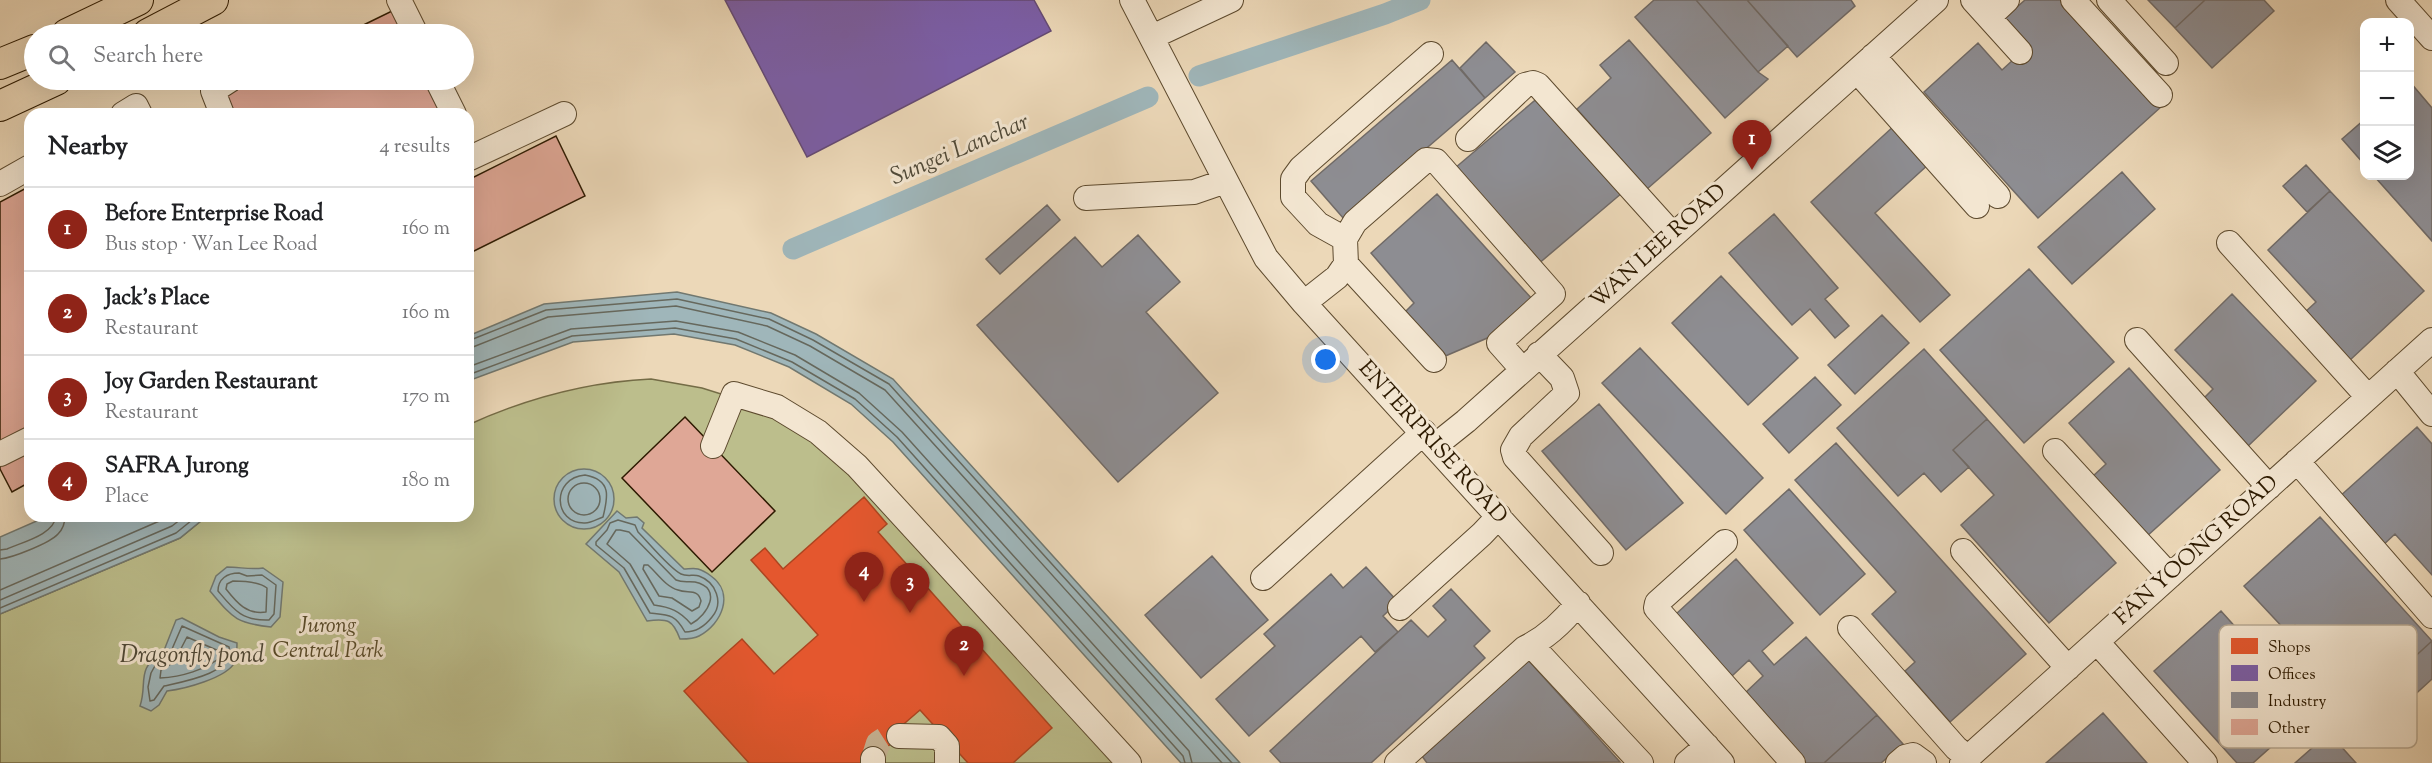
<!DOCTYPE html>
<html lang="en">
<head>
<meta charset="utf-8">
<style>
	:root { --surface:#fff; --page:#f6f6f6; --text:#202124; --muted:#757577; --line:#e0e0e0; --accent:#8f2418 }
	body { margin:0; font-family:"Sorts Mill Goudy",serif; background:var(--page); color:var(--text) }
	.controls { position:absolute; right:18px; top:18px; display:grid; overflow:hidden; border-radius:12px; box-shadow:0 6px 24px #0002 }
	.controls button { width:54px; height:54px; display:grid; place-items:center; padding:0; border:0; border-bottom:2px solid var(--line); background:var(--surface); color:var(--text); font:30px sans-serif }
	.you { position:absolute; left:1326px; top:360px; width:21px; height:21px; margin:-15px; border:4px solid #fff; border-radius:50%; background:#1a73e8; box-shadow:0 0 0 9px #1a73e833 }
	.badge { display:grid; place-items:center; width:39px; height:39px; border-radius:50%; background:var(--accent); color:#fff; font-size:20px; font-weight:700 }
	.pin { position:absolute; translate:-50% -50px; filter:drop-shadow(0 2px 3px #0008) }
	.pin::after { content:''; position:absolute; top:32px; width:21px; height:18px; background:inherit; clip-path:polygon(0 0,100% 0,50% 100%) }
	.list { margin:0; padding:0; list-style:none }
	h2 { display:flex; justify-content:space-between; align-items:center; height:78px; margin:0; padding:0 24px; font-size:26px }
	h2 small { font-size:20px; font-weight:400; color:var(--muted) }
	.list li { display:grid; grid-template-columns:39px 1fr auto; gap:18px; align-items:center; box-sizing:border-box; height:84px; padding:0 24px; border-top:2px solid var(--line) }
	.list b { display:block; font-size:22px; white-space:nowrap }
	.list p { margin:0; font-size:20px; white-space:nowrap; color:var(--muted) }
	.list em { font-size:20px; font-style:normal; color:var(--muted) }
	.icon { flex:none; width:33px; height:33px; fill:none; stroke:currentColor; stroke-width:2; stroke-linecap:round; stroke-linejoin:round }
	.map { position:relative; flex:none; width:2432px; height:763px; overflow:hidden }
	.search { position:absolute; background:var(--surface); box-shadow:0 6px 24px #0002; left:24px; top:24px; width:450px; height:66px; display:flex; align-items:center; gap:15px; box-sizing:border-box; padding:0 21px; border-radius:33px; color:var(--muted); font-size:22px }
	.panel { position:absolute; background:var(--surface); box-shadow:0 6px 24px #0002; left:24px; top:108px; width:450px; height:414px; border-radius:18px }
	.map>svg:first-child { display:block }
	.green { fill:#bcbe8c; stroke:#746c46; stroke-width:1.5 }
	.water { fill:#9fb6ba; stroke:#717870; stroke-width:1.5 }
	.shops { fill:#e4572e; stroke:#ad4520; stroke-width:1.5 }
	.offices { fill:#7b5ea7; stroke:#644a75; stroke-width:1.5 }
	.industry { fill:#8d8d92; stroke:#706a66; stroke-width:1.5 }
	.lines { fill:none; stroke-linecap:round; stroke-linejoin:round }
	.shore { stroke:#66685d; stroke-width:1.5 }
	.canal { stroke:#9fb6ba; stroke-width:21 }
	.building { fill:#dfa796; stroke:#2d1a00; stroke-width:1.5 }
	.minor-tunnel { stroke:#c6b293; stroke-width:24; stroke-dasharray:24 12; stroke-linecap:butt }
	.minor-casing { stroke:#5d4a2e; stroke-width:26 }
	.major-casing { stroke:#2d1a00; stroke-width:32 }
	.minor { stroke:#f3e6d1; stroke-width:24 }
	.major { stroke:#ecd8b8; stroke-width:30 }
	.labels { text-anchor:middle; dominant-baseline:central; stroke-width:6; stroke-linejoin:round; paint-order:stroke }
	.street-label { font-size:22px; fill:#2d1a00; stroke:#f3e6d1 }
	.park-label { font-size:22px; font-style:italic; fill:#584b2a; stroke:#f3e6d1 }
	.water-label { font-size:24px; font-style:italic; fill:#4f4938; stroke:#f3e6d1 }
	.key { fill:#f3e6d1; stroke:#b8a992; stroke-width:1.5 }
	.key-label { font-size:16px; fill:#2d1a00 }
</style>
</head>
<body>
<div class="map">
<svg width="2432" height="763" viewBox="0 0 2432 763">
	<rect width="100%" height="100%" fill="#ecd8b8"/>
	<filter id="stains"><feTurbulence type="fractalNoise" baseFrequency=".00333" numOctaves="4"/><feColorMatrix values="0 0 0 0 .2 0 0 0 0 .09 0 0 0 0 .02 0 0 0 .5 -.17"/></filter>
	<radialGradient id="worn" r=".72"><stop offset=".6" stop-color="#630" stop-opacity="0"/><stop offset="1" stop-color="#630" stop-opacity=".3"/></radialGradient>
	<path class="green" d="M651 379 702 388 775 411 816 436 1119 763H0V614L180 538 207 516H468V425C525 399 588 382 651 379Z"/>
	<path class="water" d="M677 292 771 313 816 334 893 379 1240 763H1181L893 442 851 404 789 367 735 345 674 334 573 342 468 381V336L544 304Z
		M554 499a30 30 0 1 1 60 0a30 30 0 1 1-60 0Z
		M617 511 626 518 637 517 644 523 642 528 684 569C688 569 694 568 698 569 702 570 707 573 711 576 735 593 722 624 699 636 694 639 686 639 680 639 673 620 668 618 647 621L619 572 586 544Z
		M48 516H207L180 538 0 614V537Z
		M227 567C240 567 250 570 263 568L283 582 280 617 271 627C235 623 233 618 210 591L216 576Z
		M182 618 219 637 237 643C237 649 237 656 235 662 227 678 184 689 167 691L159 705 151 711 140 706C148 683 135 668 163 653L176 620Z"/>
	<path class="shops" d="M864 497 887 524 878 532 1052 728 1013 763H968L920 710 898 729 902 734 869 763H749L684 691 742 639 774 674 818 635 751 560 765 548 783 569Z"/>
	<path class="offices" d="M725 0H1034L1051 31 807 157Z"/>
	<path class="industry" d="M1654 0H1696L1758 72 1768 79 1725 118 1635 17Z
		M1696 0H1747L1788 46 1758 72Z
		M1747 0H1851L1855 6 1797 57Z
		M2025 0H2066L2162 106 2038 218 1924 92 1978 43 2002 70 2025 49 2000 22Z
		M2148 0H2205L2175 28Z
		M2205 0H2264L2274 11 2212 68 2175 28Z
		M1629 40 1711 133 1647 189 1577 109 1611 78 1600 65Z
		M1486 42 1515 72 1485 98 1460 68Z
		M1452 60 1485 98 1344 219 1311 181Z
		M2410 82 2432 108V241L2374 176H2410Z
		M1540 96 1622 193 1537 265 1455 168Z
		M2364 120V164L2342 139Z
		M1895 125 1930 163 1875 213 1950 295 1920 322 1811 202Z
		M2306 165 2330 191 2307 212 2283 186Z
		M2122 172 2155 209 2072 284 2038 247Z
		M2330 191 2424 291 2349 361 2304 313 2316 302 2268 250Z
		M1437 194 1533 300 1499 333 1443 357 1403 314 1414 303 1371 253Z
		M1047 205 1060 220 1000 274 986 259Z
		M1774 214 1838 288 1825 299 1849 326 1835 338 1810 309 1792 325 1729 253Z
		M1138 235 1180 282 1146 312 1218 393 1118 482 977 325 1075 237 1102 267Z
		M2029 269 2114 362 2024 443 1940 350Z
		M1721 276 1798 358 1748 405 1672 323Z
		M2232 294 2316 381 2246 448 2201 401 2213 389 2175 350Z
		M1882 315 1909 343 1855 394 1828 365Z
		M1640 348 1763 478 1726 514 1602 383Z
		M1924 349 1987 419 1953 450 1969 467 1941 492 1924 473 1898 496 1837 428Z
		M2129 368 2220 470 2146 537 2092 477 2106 464 2069 423Z
		M1815 377 1841 405 1789 453 1763 424Z
		M1599 404 1683 503 1626 550 1542 451Z
		M1987 419 2116 563 2049 623 1961 525 1994 495 1953 450Z
		M2417 427 2432 444V575L2395 534 2381 547 2338 498Z
		M1836 443 2026 654 1950 722 1905 671 1915 662 1872 614 1896 592 1795 480Z
		M1789 489 1865 574 1820 615 1744 530Z
		M2320 517 2432 641 2366 701 2295 625 2287 632 2244 586Z
		M1212 556 1268 620 1201 678 1145 615Z
		M1736 559 1793 623 1762 651 1774 665 1806 637 1877 715 1824 763H1806L1744 694 1763 676 1749 660 1732 676 1676 614Z
		M1366 567 1398 602 1383 616 1398 632 1375 652 1361 636 1249 736 1216 699 1275 646 1264 634 1331 574 1343 588Z
		M1451 589 1490 631 1474 646 1485 658 1371 763H1281L1270 751 1411 620 1428 637 1446 620 1433 606Z
		M2221 611 2311 711 2253 763H2237L2154 671Z
		M2432 641V679L2385 722 2366 701Z
		M1528 660 1620 762 1427 763 1422 756Z
		M2103 713 2147 763H2046Z
		M1877 715 1903 744 1881 763H1824Z
		M2329 733 2356 763H2295Z"/>
	<g class="lines">
		<path class="shore" d="M468 341 546 310 677 299 769 319 813 340 889 384 1232 763
			M468 349 548 317 676 306 767 326 810 346 885 390 1222 763
			M468 367 571 329 676 321 738 332 795 355 859 393 902 432 1189 751 1192 763
			M468 375 572 336 675 328 736 339 792 362 855 399 897 437 1183 756 1185 763
			M585 475C612 480 608 497 603 517 597 519 592 523 585 523 553 524 551 478 585 475Z
			M568 499a16 16 0 1 1 32 0a16 16 0 1 1-32 0Z
			M618 520 635 525 638 532C648 542 670 569 681 574 687 577 694 574 699 576 716 582 724 603 712 617 705 626 696 632 685 632 675 614 669 615 650 613L624 568 596 545V542L607 530 610 523Z
			M620 530 629 532 676 580C683 583 688 581 695 582 723 588 708 615 691 624 680 611 670 607 654 605L630 564 607 544 616 530Z
			M0 550 7 549C22 542 54 535 56 516
			M0 559C12 558 50 543 58 534 63 529 65 523 65 516
			M644 565H648C657 573 666 587 678 590 688 594 698 588 701 601L699 607 692 611 672 598 659 596 643 569Z
			M239 573 247 576 262 575 276 585 274 614 269 620C242 621 234 610 218 591 218 579 227 573 239 573Z
			M233 581C243 581 259 582 267 588L266 612C247 615 237 603 226 589L227 584Z
			M0 590 171 516
			M0 600 172 526 185 516
			M0 608 176 533 197 516
			M182 626 229 647C236 673 182 682 164 686L154 700 150 701 148 687 151 673 156 664 169 656Z
			M187 637 221 652 222 656C206 670 181 677 160 678L161 670 174 662Z"/>
		<path class="canal" d="M1199 76 1385 14 1420 0
			M793 249 1148 97"/>
	</g>
	<path class="building" d="M392 11 404 34H345Z
		M257 80H428L445 114H231L222 97Z
		M556 136 585 196 468 254V180Z
		M30 186V426L0 442V202Z
		M685 417 775 511 712 572 622 478Z
		M30 444V482L12 492 0 469V460Z"/>
	<g class="lines">
		<path class="minor-tunnel" d="M873 759 878 743 889 736H899"/>
		<g class="minor-casing">
			<path id="minor" d="M399 0 416 34
				M1132 0 1266 258 1304 303 1722 763
				M1973 0 2020 52
				M2073 0 2160 95
				M2109 0 2166 63
				M2398 0 2432 38
				M1989 17 2007 0
				M1152 37 1231 0
				M1873 56 1998 196
				M1857 71 1977 206
				M437 80 454 114
				M123 114 136 106 140 114
				M222 114 213 91 230 80
				M1468 139 1525 85 1533 83 1538 85 1673 235
				M468 159 564 114
				M0 184 30 167
				M1086 198 1194 192 1226 181
				M1345 239 1318 224 1293 197V179L1301 168 1431 54
				M2229 243 2368 397
				M1346 264 1434 360
				M1304 303 1337 277 1346 264 1345 239 1355 222 1426 160 1436 161 1553 294 1499 343 1522 369
				M2137 340 2269 487
				M1539 354 1562 378 1567 393 1521 436 1513 450 1515 457 1601 553
				M2397 371 2432 414
				M1436 445 1466 421 1936 0
				M713 446 734 394 777 407 818 432 857 466 1129 763
				M2055 451 2170 576
				M0 454 30 439
				M2297 461 2432 616
				M1725 542 1657 603 1656 608 1793 763
				M1963 551 2068 668
				M1263 578 1424 432
				M1400 608 1482 534 1499 516
				M1850 628 1956 748 1968 758
				M2097 642 2205 763
				M1532 646 1641 763
				M899 736 939 737 947 746V763
				M873 763V759
				M1397 763 1525 648C1546 638 1563 622 1578 603
				M1687 763 1707 746
				M1898 763 1905 757 1913 755 1924 763
				M1962 763 2432 340"/>
		</g>
		<g class="major-casing">
			<path id="major" d="M67 34 138 0
				M148 34 213 0
				M0 64 34 50
				M0 106 56 80"/>
		</g>
		<use href="#minor" class="minor"/>
		<use href="#major" class="major"/>
	</g>
	<g class="labels">
		<g class="street-label">
			<text transform="translate(1659 247) rotate(-42)">WAN LEE ROAD</text>
			<text transform="translate(1432 443) rotate(48)">ENTERPRISE ROAD</text>
			<text transform="translate(2197 551) rotate(-42)">FAN YOONG ROAD</text>
		</g>
		<g class="park-label">
			<text x="328" y="627">Jurong<tspan x="328" dy="25">Central Park</tspan></text>
		</g>
		<g class="water-label">
			<text transform="translate(960 150) rotate(-23)">Sungei Lanchar</text>
			<text x="192" y="656">Dragonfly pond</text>
		</g>
	</g>
	<rect x="2219" y="625" width="198" height="123" rx="9" class="key"/>
	<rect x="2231" y="638" width="27" height="16" fill="#e4572e"/>
	<rect x="2231" y="665" width="27" height="16" fill="#7b5ea7"/>
	<rect x="2231" y="692" width="27" height="16" fill="#8d8d92"/>
	<rect x="2231" y="719" width="27" height="16" fill="#dfa796"/>
	<g class="key-label">
		<text x="2268" y="652">Shops</text>
		<text x="2268" y="679">Offices</text>
		<text x="2268" y="706">Industry</text>
		<text x="2268" y="733">Other</text>
	</g>
	<rect width="100%" height="100%" filter="url(#stains)"/>
	<rect width="100%" height="100%" fill="url(#worn)"/>
</svg>
<div class="controls">
<button>+</button>
<button>−</button>
<button><svg class="icon" aria-label="layers" viewBox="0 0 24 24"><path d="M12 4l9 5-9 5-9-5zM3 14l9 5 9-5"/></svg></button>
</div>
<div class="you"></div>
<div class="pin badge" style="left:1752px;top:170px">1</div>
<div class="pin badge" style="left:964px;top:676px">2</div>
<div class="pin badge" style="left:910px;top:613px">3</div>
<div class="pin badge" style="left:864px;top:602px">4</div>
<div class="search"><svg class="icon" aria-label="search" viewBox="0 0 24 24"><circle cx="10" cy="10" r="6"/><path d="M15 15l6 6"/></svg>Search here</div>
<section class="panel">
<h2>Nearby<small>4 results</small></h2>
<ul class="list">
<li><span class="badge">1</span><div><b>Before Enterprise Road</b><p>Bus stop · Wan Lee Road</p></div><em>160 m</em></li>
<li><span class="badge">2</span><div><b>Jack's Place</b><p>Restaurant</p></div><em>160 m</em></li>
<li><span class="badge">3</span><div><b>Joy Garden Restaurant</b><p>Restaurant</p></div><em>170 m</em></li>
<li><span class="badge">4</span><div><b>SAFRA Jurong</b><p>Place</p></div><em>180 m</em></li>
</ul>
</section>
</div>
</body>
</html>
